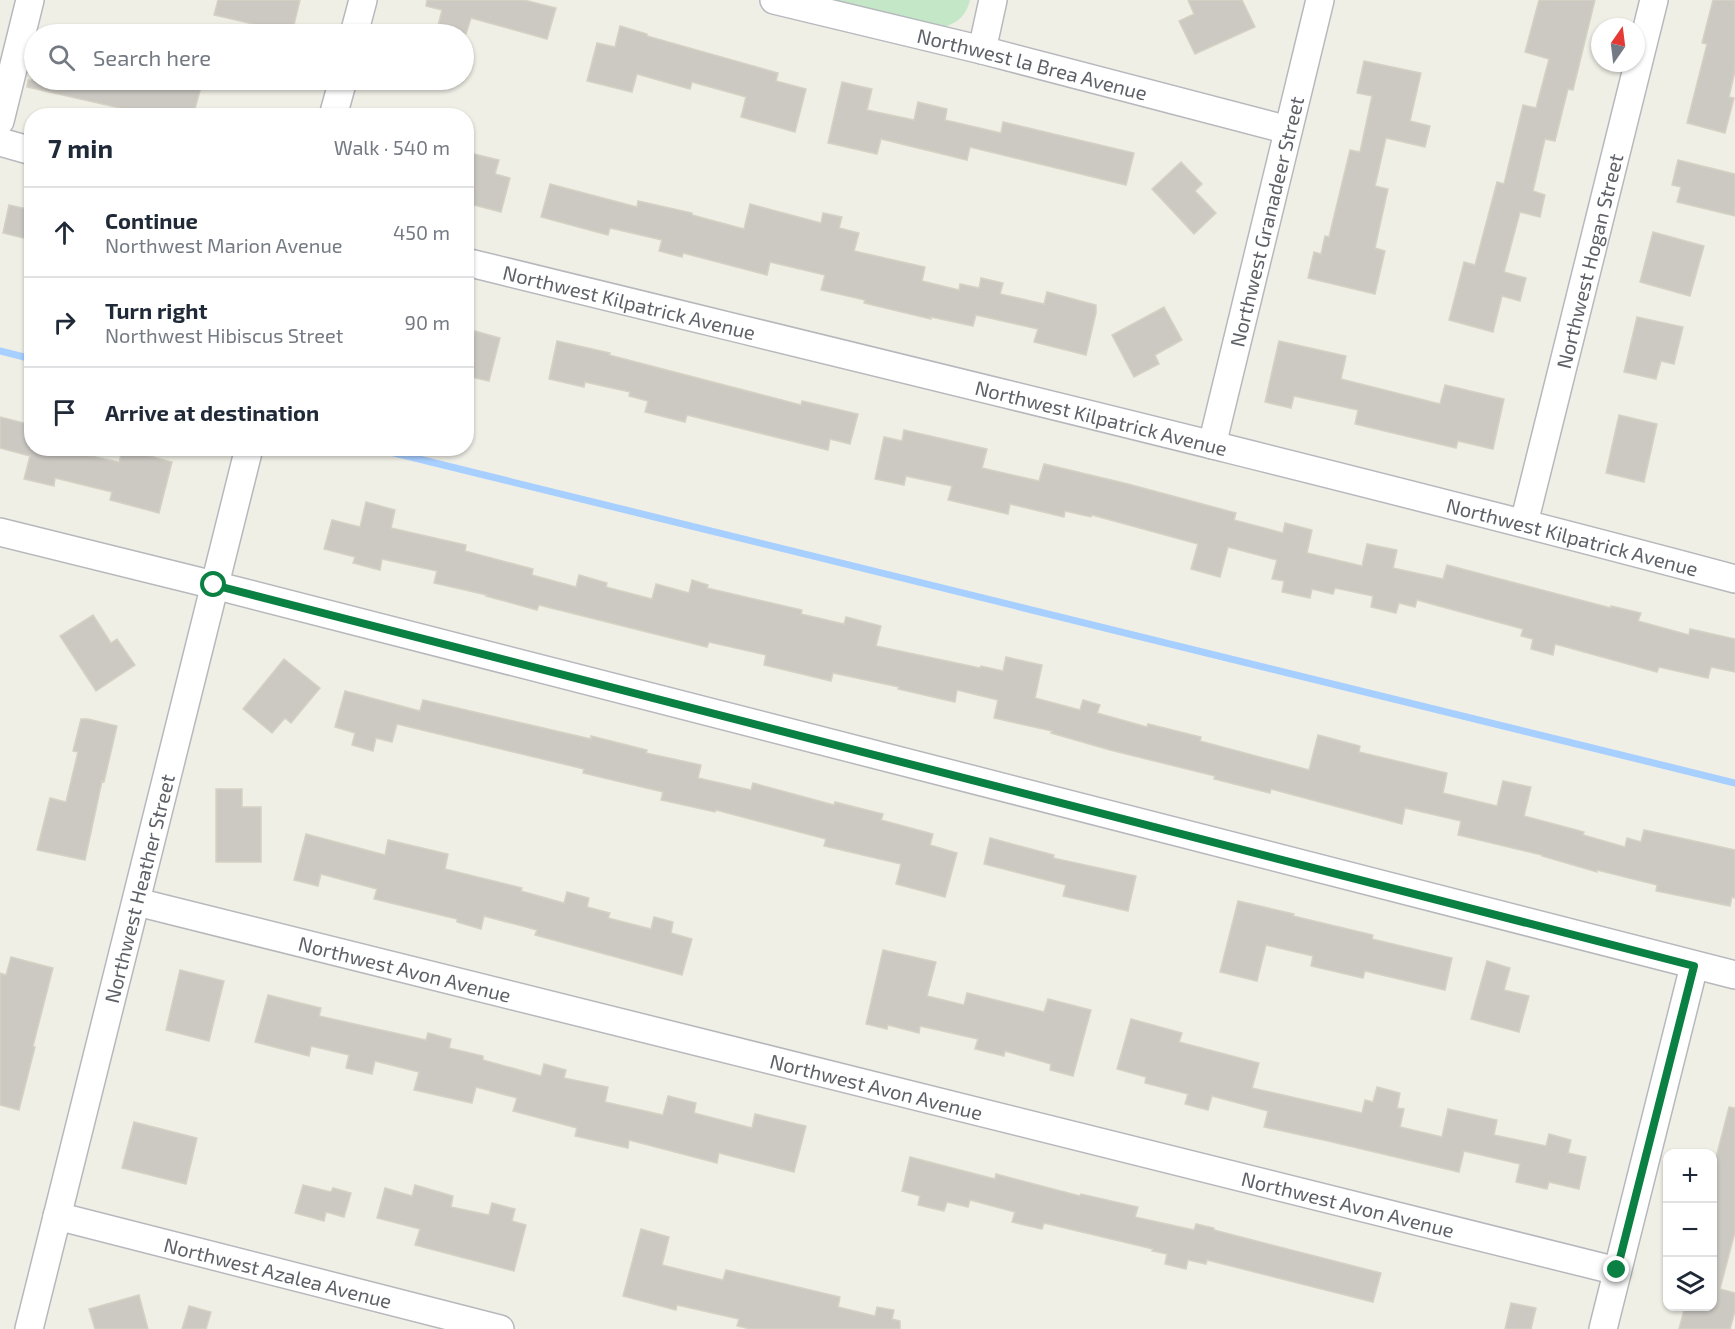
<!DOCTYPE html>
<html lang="en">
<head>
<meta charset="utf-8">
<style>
	:root { --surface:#fff; --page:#f6f6f7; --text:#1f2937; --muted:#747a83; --line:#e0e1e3 }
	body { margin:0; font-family:"Exo 2",sans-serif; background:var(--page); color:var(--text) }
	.controls { position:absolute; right:18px; bottom:18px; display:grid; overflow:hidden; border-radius:12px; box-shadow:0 2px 4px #0004 }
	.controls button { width:54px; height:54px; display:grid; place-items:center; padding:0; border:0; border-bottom:2px solid var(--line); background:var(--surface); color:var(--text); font:30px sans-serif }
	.compass { position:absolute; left:1591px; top:18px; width:54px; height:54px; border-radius:50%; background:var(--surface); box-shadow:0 2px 4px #0004; rotate:14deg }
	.stop { position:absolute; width:18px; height:18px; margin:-14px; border:4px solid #0b8043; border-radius:50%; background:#fff }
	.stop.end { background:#0b8043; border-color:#fff; box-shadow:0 2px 6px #0008 }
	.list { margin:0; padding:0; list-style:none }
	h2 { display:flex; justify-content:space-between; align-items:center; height:78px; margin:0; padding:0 24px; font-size:26px }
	h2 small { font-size:20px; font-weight:400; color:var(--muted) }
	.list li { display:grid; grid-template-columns:39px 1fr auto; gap:18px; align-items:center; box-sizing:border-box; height:90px; padding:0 24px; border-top:2px solid var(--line) }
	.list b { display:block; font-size:22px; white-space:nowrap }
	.list p { margin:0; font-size:20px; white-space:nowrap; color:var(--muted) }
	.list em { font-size:20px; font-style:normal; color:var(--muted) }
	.icon { flex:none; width:33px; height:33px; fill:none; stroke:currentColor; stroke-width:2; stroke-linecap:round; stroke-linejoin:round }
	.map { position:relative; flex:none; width:1735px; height:1329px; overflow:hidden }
	.search { position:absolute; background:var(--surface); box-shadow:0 2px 4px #0004; left:24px; top:24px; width:450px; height:66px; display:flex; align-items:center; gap:15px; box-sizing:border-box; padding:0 21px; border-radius:33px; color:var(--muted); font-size:22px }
	.panel { position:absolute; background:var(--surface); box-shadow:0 2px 4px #0004; left:24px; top:108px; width:450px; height:348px; border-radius:24px }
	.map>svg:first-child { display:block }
	.green { fill:#c3e7c7 }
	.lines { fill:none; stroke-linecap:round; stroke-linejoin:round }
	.stream { stroke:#a7cfff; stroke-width:7 }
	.building { fill:#ccc9c3; stroke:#d5d2c4; stroke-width:1.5 }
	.minor-casing { stroke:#b6b8bd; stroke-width:30 }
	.minor { stroke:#fff; stroke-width:27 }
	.route { stroke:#0b8043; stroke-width:8 }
	.labels { text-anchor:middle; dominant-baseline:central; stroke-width:6; stroke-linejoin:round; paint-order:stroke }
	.street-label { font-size:20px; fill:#5e6167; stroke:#fff }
</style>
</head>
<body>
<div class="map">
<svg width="1735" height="1329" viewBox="0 0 1735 1329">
	<rect width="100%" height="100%" fill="#f0efe6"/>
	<path class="green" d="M810 0H970C965 20 953 25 934 30Z"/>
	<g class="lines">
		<path class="stream" d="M0 351 32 359
			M374 448 1735 783"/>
	</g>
	<path class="building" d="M218 0H300L292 33 214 15Z
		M427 0H524L556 8 547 39 471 18 466 34H436L442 10 426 6Z
		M1188 0H1242L1255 27 1195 54 1179 21 1194 14Z
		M1539 0H1595L1573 90 1568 89 1555 141 1545 139 1533 191 1545 195 1540 217 1520 212 1504 272 1526 278 1520 301 1502 296 1493 332 1449 320 1464 262 1475 265 1497 182 1504 184 1523 105 1536 108 1549 59 1525 52Z
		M1713 0H1735V71L1729 97 1734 98 1725 133 1687 123 1707 44 1702 43Z
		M620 26 647 34V36L778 73 776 81 806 89 795 132 741 117 746 97 692 82 690 89 637 74 632 92 587 81 597 43 615 47Z
		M1364 61 1421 73 1410 121 1430 126 1425 147 1386 138 1375 186 1388 189 1375 248 1385 251 1375 294 1308 278 1314 252 1321 254 1325 236 1329 237 1350 150 1360 152 1372 96 1357 93Z
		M28 80H203L193 116H132L133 111 27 87Z
		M842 82 872 89 867 110 914 120 918 102 947 109 945 120 1001 133 1003 122 1134 153 1126 185 970 147 967 160 881 139 877 154 828 143Z
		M466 152 499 160 495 174 510 178 501 212 466 203Z
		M1678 160 1735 174V216L1677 202 1681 187 1672 185Z
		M1181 162 1202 184 1195 191 1216 213 1194 234 1152 189Z
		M550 184 637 207 638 201 692 213V215L744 229 750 204 821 223 823 213 842 217 839 228 859 233 854 251 925 267 922 281 959 290 960 284 979 288 981 278 1003 283 1000 294 1044 304 1047 292 1096 305V313L1086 355 1034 342 1038 329 976 315 973 326 931 317V319L864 303 865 300 821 290 825 275 770 262 767 275 683 253 682 257 659 251 662 240 610 228 608 235 541 217Z
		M9 205 32 210V240L3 233Z
		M1653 232 1704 246 1690 296 1640 282Z
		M1164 307 1182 340 1155 355 1159 364 1134 377 1112 335Z
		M1637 317 1683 327 1674 364 1661 361 1656 379 1624 372Z
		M475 331 500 338 489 381 466 376V341L472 343Z
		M557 341 610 353 609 355 801 405 802 401 858 414 850 444 830 439 828 450 687 415 685 422 645 412 648 401 629 396 630 392 585 382 584 387 549 379Z
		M1279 341 1346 356 1341 379 1440 404 1445 385 1504 399 1493 449 1458 441 1456 448 1355 424 1358 410 1294 396 1291 408 1265 402Z
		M1619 415 1657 424 1644 482 1606 473Z
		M0 417 32 425V448H88L86 455 119 462 123 449 172 462 159 513 110 500 112 492 55 478 54 486 24 479 30 456 0 448Z
		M904 430 987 449 982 468 1039 481 1044 464 1128 484 1236 513 1234 520 1283 533 1285 523 1312 530 1307 553 1362 566 1367 544 1397 550 1393 568 1443 579 1447 565 1611 608V606L1641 613 1638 621 1689 635 1690 629 1735 639V672L1711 667 1708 678 1659 667 1657 672 1555 644 1553 655 1531 649 1533 639 1521 636 1523 629 1417 600 1415 607 1399 603 1396 613 1371 607 1373 596 1335 588 1333 594 1312 589 1310 598 1282 592 1284 581 1272 579 1277 560 1228 547 1220 577 1191 569 1198 544 1092 515 1091 517 1065 511 1064 517 1010 504 1008 514 948 500 952 486 906 476 904 485 875 479 884 437 902 441Z
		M366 502 395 510 391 528 466 545 465 551 533 569 532 575 576 587 579 575 607 583 606 587 652 599 656 584 689 593 692 580 708 585 707 588 802 610 801 614 844 624 846 617 881 626 876 646 980 668 981 666 1003 671 1006 657 1042 665 1035 698 1080 710 1083 700 1100 705 1097 713 1147 727 1148 724 1201 737 1200 741 1309 770 1318 735 1360 746 1359 752 1447 773 1443 793 1497 806 1503 781 1531 787 1524 816 1584 832 1583 835 1625 847 1627 838 1641 842 1644 830 1735 850V898L1732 897 1730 906 1656 891 1657 885 1597 870V872L1542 856V855L1458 835 1461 821 1405 808 1402 824 1271 789 1270 793 1214 779 1215 776 1110 750 1051 733 1052 731 994 718 998 700 957 690 955 702 898 689 899 687 833 673 831 681 764 665 766 655 709 642 707 647 539 605 537 610 486 596 487 595 434 583 437 571 382 559 380 570 353 563 355 557 324 549 332 520 360 527Z
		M93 615 111 643 117 639 135 665 96 691 60 636Z
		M284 659 320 688 291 723 285 718 272 733 243 709Z
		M345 691 420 711 423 700 591 739V736L647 750 646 753 701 765 698 778 751 790 753 783 834 805 835 802 883 814 881 820 933 834 930 845 957 853 945 897 896 884 901 864 824 846 826 839 716 810 715 812 661 800 663 792 583 773 584 769 397 724 392 742 376 738 373 751 352 745 355 733 335 727Z
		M81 719H88L117 726 104 782 102 781 85 860 37 850 50 798 66 802 78 752 73 751Z
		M216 789H242V807H261V862H216Z
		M306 834 385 855 388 840 448 854 445 869 522 888 521 891 564 903 567 892 589 898 587 907 610 913 608 918 651 929 654 917 673 922 671 933 692 939 682 975 535 935 537 930 484 916 481 929 457 922V919L374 899 377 889 321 874 318 886 294 880Z
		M990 838 1054 855 1053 858 1136 876 1128 911 1063 896 1066 885 984 864Z
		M1238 901 1294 914 1293 916 1373 935 1372 939 1452 958 1445 990 1365 971 1363 978 1311 966 1313 956 1266 945 1257 981 1220 972Z
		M883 950 936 962 927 996 964 1005 967 993 1044 1012 1048 999 1091 1010 1073 1076 1050 1070 1051 1064 1005 1051 1004 1056 975 1049 978 1039 920 1026 919 1033 888 1025 887 1029 866 1024Z
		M11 957 53 968 33 1046 35 1047 19 1110 0 1105V973L6 975Z
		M1487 961 1510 968 1504 990 1529 996 1519 1032 1471 1019Z
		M180 970 224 981 209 1041 166 1030Z
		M268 995 321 1008 319 1016 426 1040 428 1033 451 1039 449 1048 483 1056V1060L541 1076 544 1064 566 1070 564 1078 608 1087 605 1102 663 1115 668 1096 696 1103 694 1113 752 1128 755 1114 806 1126 794 1172 719 1153 717 1163 629 1140 628 1148 575 1136 577 1128 513 1111 517 1098 476 1087 472 1103 414 1090 419 1072 375 1061 372 1074 346 1068 349 1055 311 1046 309 1056 255 1042Z
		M1131 1019 1182 1033 1179 1042 1259 1063 1252 1088 1362 1113 1365 1100 1373 1102 1377 1087 1400 1093 1397 1108 1404 1109 1400 1127 1442 1137 1448 1109 1497 1120 1494 1135 1546 1146 1549 1134 1571 1140 1568 1153 1586 1157 1579 1189 1549 1182 1547 1189 1516 1182 1520 1164 1464 1151 1459 1172 1328 1141 1264 1127 1268 1111 1212 1096 1208 1110 1185 1104 1188 1094 1145 1083 1146 1077 1117 1069Z
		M1729 1107 1735 1108V1232L1720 1289 1735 1293V1311L1730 1329H1679L1685 1306H1713V1169Z
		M134 1122 197 1138 186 1184 122 1168Z
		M910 1157 995 1179 996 1174 1080 1196 1081 1194 1138 1207 1135 1217 1194 1230 1196 1224 1214 1228V1230L1381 1273 1373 1302 1207 1260 1206 1264 1188 1260 1186 1269 1165 1264 1167 1254 1152 1251 1153 1249 1044 1223 1042 1229 1012 1222 1015 1212 970 1200 968 1207 947 1202 944 1211 918 1205 920 1196 902 1191Z
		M303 1185 331 1192 333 1188 351 1193 344 1217 326 1212 324 1221 295 1213Z
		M415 1185 453 1196 451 1207 489 1215 492 1203 515 1209 512 1221 526 1225 514 1271 415 1245 420 1229 377 1218 385 1188 412 1196Z
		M641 1229 669 1237 662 1265 723 1280 726 1270 840 1297 838 1307 875 1316 877 1307 894 1310 892 1319 900 1321V1329H751L737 1326 739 1319 677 1305 676 1310 623 1296Z
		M139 1295 148 1329H95L89 1309Z
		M1511 1303 1536 1308 1531 1329H1505Z
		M189 1306 211 1312 206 1329H182Z"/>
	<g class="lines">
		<g class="minor-casing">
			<g id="minor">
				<path id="s1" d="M774 0 982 50 1288 130"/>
				<path d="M354 34 363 0"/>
				<path d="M982 50 993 0"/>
				<path d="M333 116 343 80"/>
				<path d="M0 121 30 0"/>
				<path d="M0 142 32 151"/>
				<path id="s2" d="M466 262C890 366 1314 467 1735 579"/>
				<path id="s3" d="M1212 445 1320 0"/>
				<path id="s4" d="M1524 523 1654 0"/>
				<path d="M0 532 214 585 1735 975"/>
				<path id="s5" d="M137 902 1617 1271"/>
				<path id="s6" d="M57 1216 500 1329"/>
				<path id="s7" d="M29 1329 249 448"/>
				<path d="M1603 1329 1694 966"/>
			</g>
		</g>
		<use href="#minor" class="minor"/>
	</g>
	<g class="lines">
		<path class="route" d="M214 585 1694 966 1617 1270"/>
	</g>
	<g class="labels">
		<g class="street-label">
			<text stroke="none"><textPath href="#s1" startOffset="266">Northwest la Brea Avenue</textPath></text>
			<text stroke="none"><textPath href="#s3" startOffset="230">Northwest Granadeer Street</textPath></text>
			<text stroke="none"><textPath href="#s4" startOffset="270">Northwest Hogan Street</textPath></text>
			<text stroke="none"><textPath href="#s2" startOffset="168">Northwest Kilpatrick Avenue</textPath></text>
			<text stroke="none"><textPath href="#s2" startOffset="654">Northwest Kilpatrick Avenue</textPath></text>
			<text stroke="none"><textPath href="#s2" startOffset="1140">Northwest Kilpatrick Avenue</textPath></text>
			<text stroke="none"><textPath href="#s7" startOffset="454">Northwest Heather Street</textPath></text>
			<text stroke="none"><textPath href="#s5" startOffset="276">Northwest Avon Avenue</textPath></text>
			<text stroke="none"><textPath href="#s5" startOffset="762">Northwest Avon Avenue</textPath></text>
			<text stroke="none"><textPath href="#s5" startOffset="1248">Northwest Avon Avenue</textPath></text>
			<text stroke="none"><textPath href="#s6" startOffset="228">Northwest Azalea Avenue</textPath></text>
		</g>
	</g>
</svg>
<div class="controls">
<button>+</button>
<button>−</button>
<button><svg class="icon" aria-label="layers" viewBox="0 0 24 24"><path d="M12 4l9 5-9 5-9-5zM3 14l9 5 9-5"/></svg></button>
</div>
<svg class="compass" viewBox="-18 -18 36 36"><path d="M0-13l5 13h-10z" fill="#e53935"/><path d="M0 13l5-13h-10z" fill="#747a83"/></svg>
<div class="stop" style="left:214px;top:585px"></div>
<div class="stop end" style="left:1617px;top:1270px"></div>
<div class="search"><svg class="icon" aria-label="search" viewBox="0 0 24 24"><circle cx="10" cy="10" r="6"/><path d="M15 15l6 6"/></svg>Search here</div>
<section class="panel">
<h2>7 min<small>Walk · 540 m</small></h2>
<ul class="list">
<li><svg class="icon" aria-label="ahead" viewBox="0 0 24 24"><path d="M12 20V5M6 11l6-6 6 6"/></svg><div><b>Continue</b><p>Northwest Marion Avenue</p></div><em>450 m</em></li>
<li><svg class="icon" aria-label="right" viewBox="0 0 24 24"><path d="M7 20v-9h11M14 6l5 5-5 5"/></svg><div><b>Turn right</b><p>Northwest Hibiscus Street</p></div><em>90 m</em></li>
<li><svg class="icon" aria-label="arrive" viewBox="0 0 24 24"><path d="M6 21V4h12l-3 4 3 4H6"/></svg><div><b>Arrive at destination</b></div></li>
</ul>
</section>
</div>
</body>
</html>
